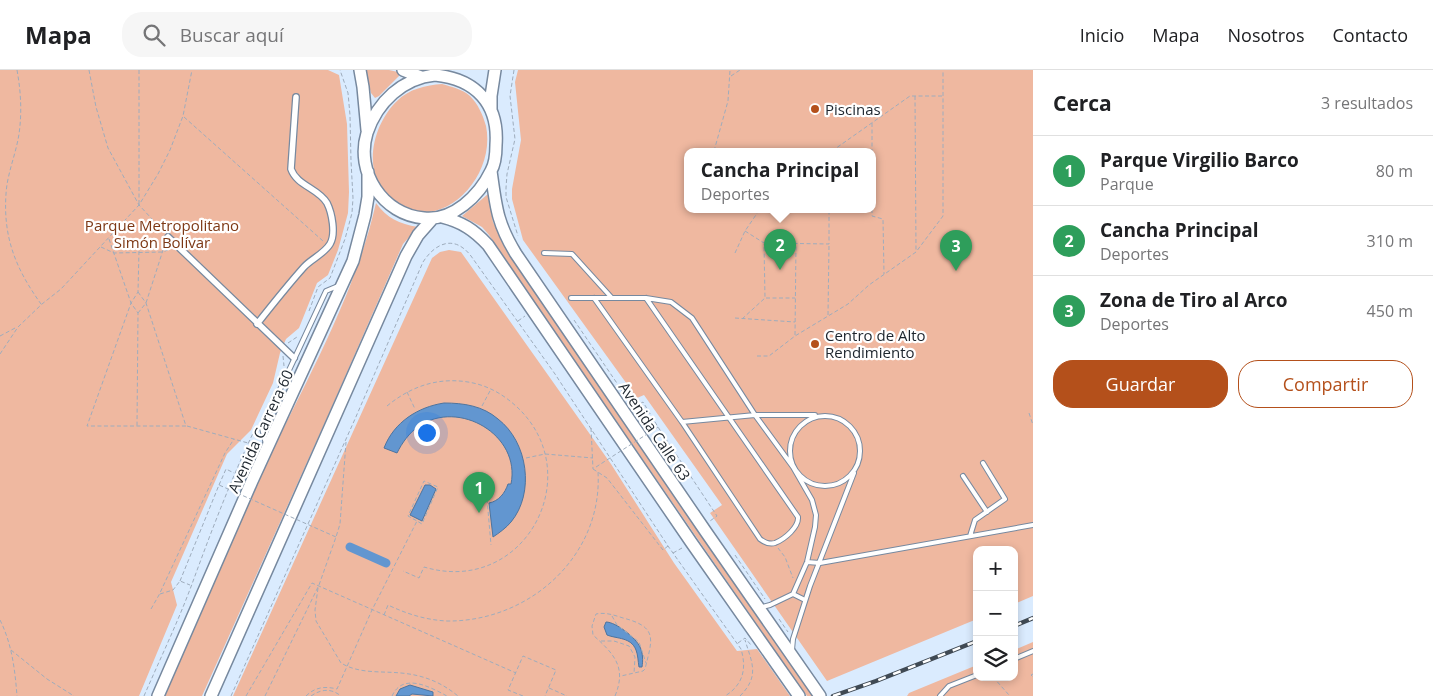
<!DOCTYPE html>
<html lang="es">
<head>
<meta charset="utf-8">
<style>
	:root { --surface:#fff; --page:#f6f6f6; --text:#202124; --muted:#757577; --line:#e0e0e0; --accent:#b4501b }
	body { margin:0; font-family:"Open Sans",sans-serif; background:var(--page); color:var(--text) }
	.controls { position:absolute; right:15px; bottom:15px; display:grid; overflow:hidden; border-radius:10px; box-shadow:0 2px 8px #0003 }
	.controls button { width:45px; height:45px; display:grid; place-items:center; padding:0; border:0; border-bottom:1px solid var(--line); background:var(--surface); color:var(--text); font:25px sans-serif }
	.you { position:absolute; left:426px; top:362px; width:18px; height:18px; margin:-12px; border:4px solid #fff; border-radius:50%; background:#1a73e8; box-shadow:0 0 0 8px #1a73e833 }
	.badge { display:grid; place-items:center; width:32px; height:32px; border-radius:50%; background:var(--accent); color:#fff; font-size:16px; font-weight:700 }
	.pin { position:absolute; translate:-50% -41px; filter:drop-shadow(0 1px 2px #0008) }
	.pin::after { content:''; position:absolute; top:26px; width:18px; height:15px; background:inherit; clip-path:polygon(0 0,100% 0,50% 100%) }
	.popup { position:absolute; left:684px; top:78px; width:192px; height:65px; box-sizing:border-box; display:grid; place-content:center; border-radius:10px; background:var(--surface); filter:drop-shadow(0 1px 4px #0005); font-size:16px; white-space:nowrap; color:var(--muted) }
	.popup b { font-size:19px; color:var(--text) }
	.popup::after { content:''; position:absolute; left:50%; top:100%; margin-left:-10px; border:10px solid transparent; border-top-color:var(--surface) }
	.list { margin:0; padding:0; list-style:none }
	h2 { display:flex; justify-content:space-between; align-items:center; height:65px; margin:0; padding:0 20px; font-size:21px }
	h2 small { font-size:16px; font-weight:400; color:var(--muted) }
	.list li { display:grid; grid-template-columns:32px 1fr auto; gap:15px; align-items:center; box-sizing:border-box; height:70px; padding:0 20px; border-top:1px solid var(--line) }
	.list b { display:block; font-size:19px; white-space:nowrap }
	.list p { margin:0; font-size:16px; white-space:nowrap; color:var(--muted) }
	.list em { font-size:16px; font-style:normal; color:var(--muted) }
	.actions { display:flex; gap:10px; padding:15px 20px }
	.actions a { flex:1; padding:11px 0; border:1px solid var(--accent); border-radius:20px; text-align:center; font-size:18px; color:var(--accent) }
	.actions .main { background:var(--accent); color:#fff }
	.icon { flex:none; width:28px; height:28px; fill:none; stroke:currentColor; stroke-width:2; stroke-linecap:round; stroke-linejoin:round }
	.map { position:relative; flex:none; width:1033px; height:626px; overflow:hidden }
	header { display:flex; align-items:center; gap:30px; box-sizing:border-box; height:70px; padding:0 25px; background:var(--surface); border-bottom:1px solid var(--line) }
	header strong { font-size:24px }
	nav { display:flex; gap:28px; margin-inline-start:auto; font-size:18px }
	.search { width:350px; height:45px; background:var(--page); display:flex; align-items:center; gap:12px; box-sizing:border-box; padding:0 18px; border-radius:20px; color:var(--muted); font-size:19px }
	main { display:flex }
	aside { flex:1; background:var(--surface) }
	.map>svg:first-child { display:block }
	.green { fill:#efb8a0; fill-rule:evenodd }
	.water { fill:#6296d0; stroke:#4d749f }
	.lines { fill:none; stroke-linecap:round; stroke-linejoin:round }
	.canal { stroke:#6296d0; stroke-width:9 }
	.service-casing { stroke:#77899f; stroke-width:6 }
	.pedestrian-casing { stroke:#77899f; stroke-width:8 }
	.secondary-casing { stroke:#77899f; stroke-width:14 }
	.path { stroke:#9eacbc; stroke-width:1; stroke-dasharray:4 2.5; stroke-linecap:butt }
	.service { stroke:#fff; stroke-width:4 }
	.pedestrian { stroke:#fff; stroke-width:5.5 }
	.secondary { stroke:#fff; stroke-width:11 }
	.rail-casing { stroke:#404a54; stroke-width:4.5 }
	.rail { stroke:#fff; stroke-width:2.5; stroke-dasharray:8; stroke-linecap:butt }
	.path-bridge { stroke:#9eacbc; stroke-width:1; stroke-dasharray:4 2.5; stroke-linecap:butt }
	.poi-dot { fill:#b4501b; stroke:#fff; stroke-width:2 }
	.labels { text-anchor:middle; dominant-baseline:central; stroke-width:4.5; stroke-linejoin:round; paint-order:stroke }
	.poi-label { font-size:15px; fill:#1d252d; stroke:#fff; text-anchor:start }
	.park-label { font-size:15px; fill:#7d3815; stroke:#fff }
	.street-label { font-size:15px; fill:#1d252d; stroke:#fff }
</style>
</head>
<body>
<header>
<strong>Mapa</strong>
<div class="search"><svg class="icon" aria-label="search" viewBox="0 0 24 24"><circle cx="10" cy="10" r="6"/><path d="M15 15l6 6"/></svg>Buscar aquí</div>
<nav><a>Inicio</a><a>Mapa</a><a>Nosotros</a><a>Contacto</a></nav>
</header>
<main>
<div class="map">
<svg width="1033" height="626" viewBox="0 0 1033 626">
	<rect width="100%" height="100%" fill="#daebfe"/>
	<path class="green" d="M0 0H328L339 5 347 54 349 122 348 143 338 180 328 205 317 213 299 258 286 269 280 283 273 313 251 360 227 384 171 512 177 535 139 626H0Z
		M365 0H389L398 2 399 6 379 26 375 28 371 23Z
		M518 0H1033V526L1014 534V480H977V549L827 611 710 443 722 435 644 325 637 328 523 170 512 129V119L521 70 515 12ZM688 81H872V139H688Z
		M442 14C452 17 462 19 470 26 478 34 483 45 486 56 498 115 425 178 382 118 363 92 376 51 397 31 409 19 426 15 442 14Z
		M488 124 493 152 511 187 814 626H807L789 601 529 225 489 165 482 157 462 146Z
		M376 133C387 148 399 154 418 157L403 174 330 341 202 626H165C196 555 226 482 258 411 300 321 354 230 376 133Z
		M449 180 461 182 611 394 674 493 737 581 757 579 790 626H233L432 188 440 182Z
		M1033 572V626H907L909 623 977 595V607H1014V580Z"/>
	<path class="water" d="M444 333C464 333 483 336 498 349 528 372 535 423 511 452 506 458 499 463 493 467L489 433C499 431 505 423 508 414H511C521 365 459 329 419 356 409 363 402 373 397 383L384 378C394 352 418 337 444 333Z
		M425 415H430L436 419 422 451 410 445Z
		M606 552C616 552 636 568 640 577 643 583 643 591 642 597H639C638 591 638 585 636 580 631 567 617 569 607 565L604 557Z
		M410 615 433 622V626L412 624 409 626H396L400 619Z"/>
	<g class="lines">
		<path class="canal" d="M350 477 386 493"/>
		<g class="service-casing">
			<path id="service" d="M544 183 572 184 611 227
				M571 228H646L671 232 692 248 755 345 793 397 812 430 816 445 815 457 807 492 793 524 770 535 762 537
				M594 228 682 352 760 469C764 472 769 475 775 473 785 469 799 457 798 447L646 228
				M790 381a35 35 0 1 1 70 0a35 35 0 1 1-70 0Z
				M682 352 755 345H815
				M266 374 262 358 326 221 338 216
				M963 406 987 442
				M970 466 975 450 1005 429 983 393
				M807 492 820 493 1033 455
				M793 524 805 530
				M792 580 793 569 810 516 854 403
				M1014 589 1033 581
				M940 626 949 616 977 605"/>
		</g>
		<g class="pedestrian-casing">
			<path id="pedestrian" d="M168 167 294 288
				M257 254C272 235 287 216 304 197 311 189 324 184 330 174 336 164 332 143 327 133 318 118 297 116 291 99L296 27"/>
		</g>
		<g class="secondary-casing">
			<path id="secondary" d="M360 0 363 17 367 60
				M403 0 421 7
				M435 5C476 9 499 34 496 75 496 84 495 94 491 101 479 126 453 151 424 148 383 145 355 102 367 63 377 32 403 8 435 5Z
				M491 39V26L495 0
				M491 101C496 137 497 153 516 184L706 462 820 626
				M442 147C462 152 474 160 488 175L691 472 799 626
				M158 626 252 411 353 191 365 145 368 127V102
				M211 626 406 186 418 165 433 148"/>
		</g>
		<path class="path" d="M17 0C21 22 22 43 19 64 16 84 7 104 6 124 3 168 16 199 41 234
			M89 0 96 37 108 78 139 135 164 162
			M139 0V134
			M514 0 510 26 515 69 507 104 506 118V127L518 166
			M731 6 740 0
			M915 26 916 181
			M184 47 323 171
			M872 53V81
			M714 81 728 31 730 0
			M832 81 910 26H942
			M872 139V146L883 149 884 204
			M745 161 764 173 829 174V139
			M109 169 131 233 138 243 137 356
			M101 177 114 183 163 182 170 179
			M735 183 745 161 760 139
			M138 222 146 233 186 356H87L131 233 138 222 139 180
			M766 228H795
			M309 241 318 217 330 208 345 169 352 143 353 128 351 91 350 45 348 23 340 0
			M138 243 146 233 165 174
			M828 245 829 175
			M735 248 795 252
			M742 249 765 228 764 174
			M574 250 642 350
			M518 251 525 246
			M795 265 796 174
			M0 266 17 257
			M288 273 297 267
			M0 284 18 257 42 234 61 219 139 135 158 104 170 80 183 46 192 0
			M283 286 284 296
			M757 286H769L795 266 848 234 869 215 916 182 943 146V0
			M407 322 415 339
			M387 336C410 317 437 307 468 312 487 315 503 324 517 337 589 404 525 527 424 497L419 508 403 501
			M482 336 491 319
			M635 337 643 332 658 357 717 446 710 451
			M1029 343 1033 355
			M187 356 248 373
			M591 358 593 399
			M526 388 545 384 593 388
			M593 399 607 408 663 480 668 476
			M219 415 226 399 234 403
			M487 429 491 475
			M778 478 785 487 793 508
			M673 483 682 478
			M735 485 765 529
			M318 518 315 540 316 551 341 593C359 604 381 601 401 603 423 605 441 612 458 626
			M160 524 173 520 180 511 190 515
			M151 539 159 525 225 383 234 369
			M384 545 388 535C407 544 426 550 447 551 529 552 603 486 598 402
			M612 546 617 555 639 572 646 593
			M779 549 788 562
			M0 550C12 574 15 600 17 626
			M601 571H614L629 576 635 587 634 604
			M738 573 745 568 751 575
			M11 580 47 609 74 626
			M1033 604 1031 605 1033 607
			M993 607 1009 625
			M549 618 567 626
			M144 626C160 589 178 552 192 514 211 462 231 409 255 359
			M231 626 355 349 423 192C436 172 455 165 471 186L555 304 668 476 741 579C747 599 743 615 725 626
			M246 626 312 513 516 603
			M265 626 319 515 336 467 340 454 346 372
			M306 626C315 617 325 616 337 619L372 540 417 451 422 454 438 417 424 411 408 446 417 451
			M311 626C321 619 331 618 341 626
			M392 626C403 602 430 617 447 626
			M523 626 508 620 523 586 556 600 545 626
			M615 626C627 597 614 584 593 565L592 556 596 544C605 542 614 545 623 548 659 557 652 570 645 599L643 601 621 606
			M740 626C760 606 752 593 745 570"/>
		<use href="#service" class="service"/>
		<use href="#pedestrian" class="pedestrian"/>
		<use href="#secondary" class="secondary"/>
		<g class="rail-casing">
			<path id="rail" d="M1014 556 1033 548
				M833 626 876 611 977 571"/>
		</g>
		<use href="#rail" class="rail"/>
		<path class="path-bridge" d="M596 397 658 357
			M180 511 219 415 336 467"/>
	</g>
	<g class="poi-dot">
		<circle cx="815" cy="39" r="5"/>
		<circle cx="815" cy="274" r="5"/>
	</g>
	<g class="labels">
		<g class="poi-label">
			<text x="825" y="39">Piscinas</text>
			<text x="825" y="265">Centro de Alto<tspan x="825" dy="17">Rendimiento</tspan></text>
		</g>
		<g class="park-label">
			<text x="162" y="155">Parque Metropolitano<tspan x="162" dy="17">Simón Bolívar</tspan></text>
		</g>
		<g class="street-label">
			<text transform="translate(260 361) rotate(-65)">Avenida Carrera 60</text>
			<text transform="translate(655 361) rotate(56)">Avenida Calle 63</text>
		</g>
	</g>
</svg>
<div class="controls">
<button>+</button>
<button>−</button>
<button><svg class="icon" aria-label="layers" viewBox="0 0 24 24"><path d="M12 4l9 5-9 5-9-5zM3 14l9 5 9-5"/></svg></button>
</div>
<div class="you"></div>
<div class="pin badge" style="left:479px;top:443px;background:#2e9e5b">1</div>
<div class="pin badge" style="left:780px;top:200px;background:#2e9e5b">2</div>
<div class="popup"><b>Cancha Principal</b>Deportes</div>
<div class="pin badge" style="left:956px;top:201px;background:#2e9e5b">3</div>
</div>
<aside>
<h2>Cerca<small>3 resultados</small></h2>
<ul class="list">
<li><span class="badge" style="background:#2e9e5b">1</span><div><b>Parque Virgilio Barco</b><p>Parque</p></div><em>80 m</em></li>
<li><span class="badge" style="background:#2e9e5b">2</span><div><b>Cancha Principal</b><p>Deportes</p></div><em>310 m</em></li>
<li><span class="badge" style="background:#2e9e5b">3</span><div><b>Zona de Tiro al Arco</b><p>Deportes</p></div><em>450 m</em></li>
</ul>
<div class="actions"><a class="main">Guardar</a><a>Compartir</a></div>
</aside>
</main>
</body>
</html>
